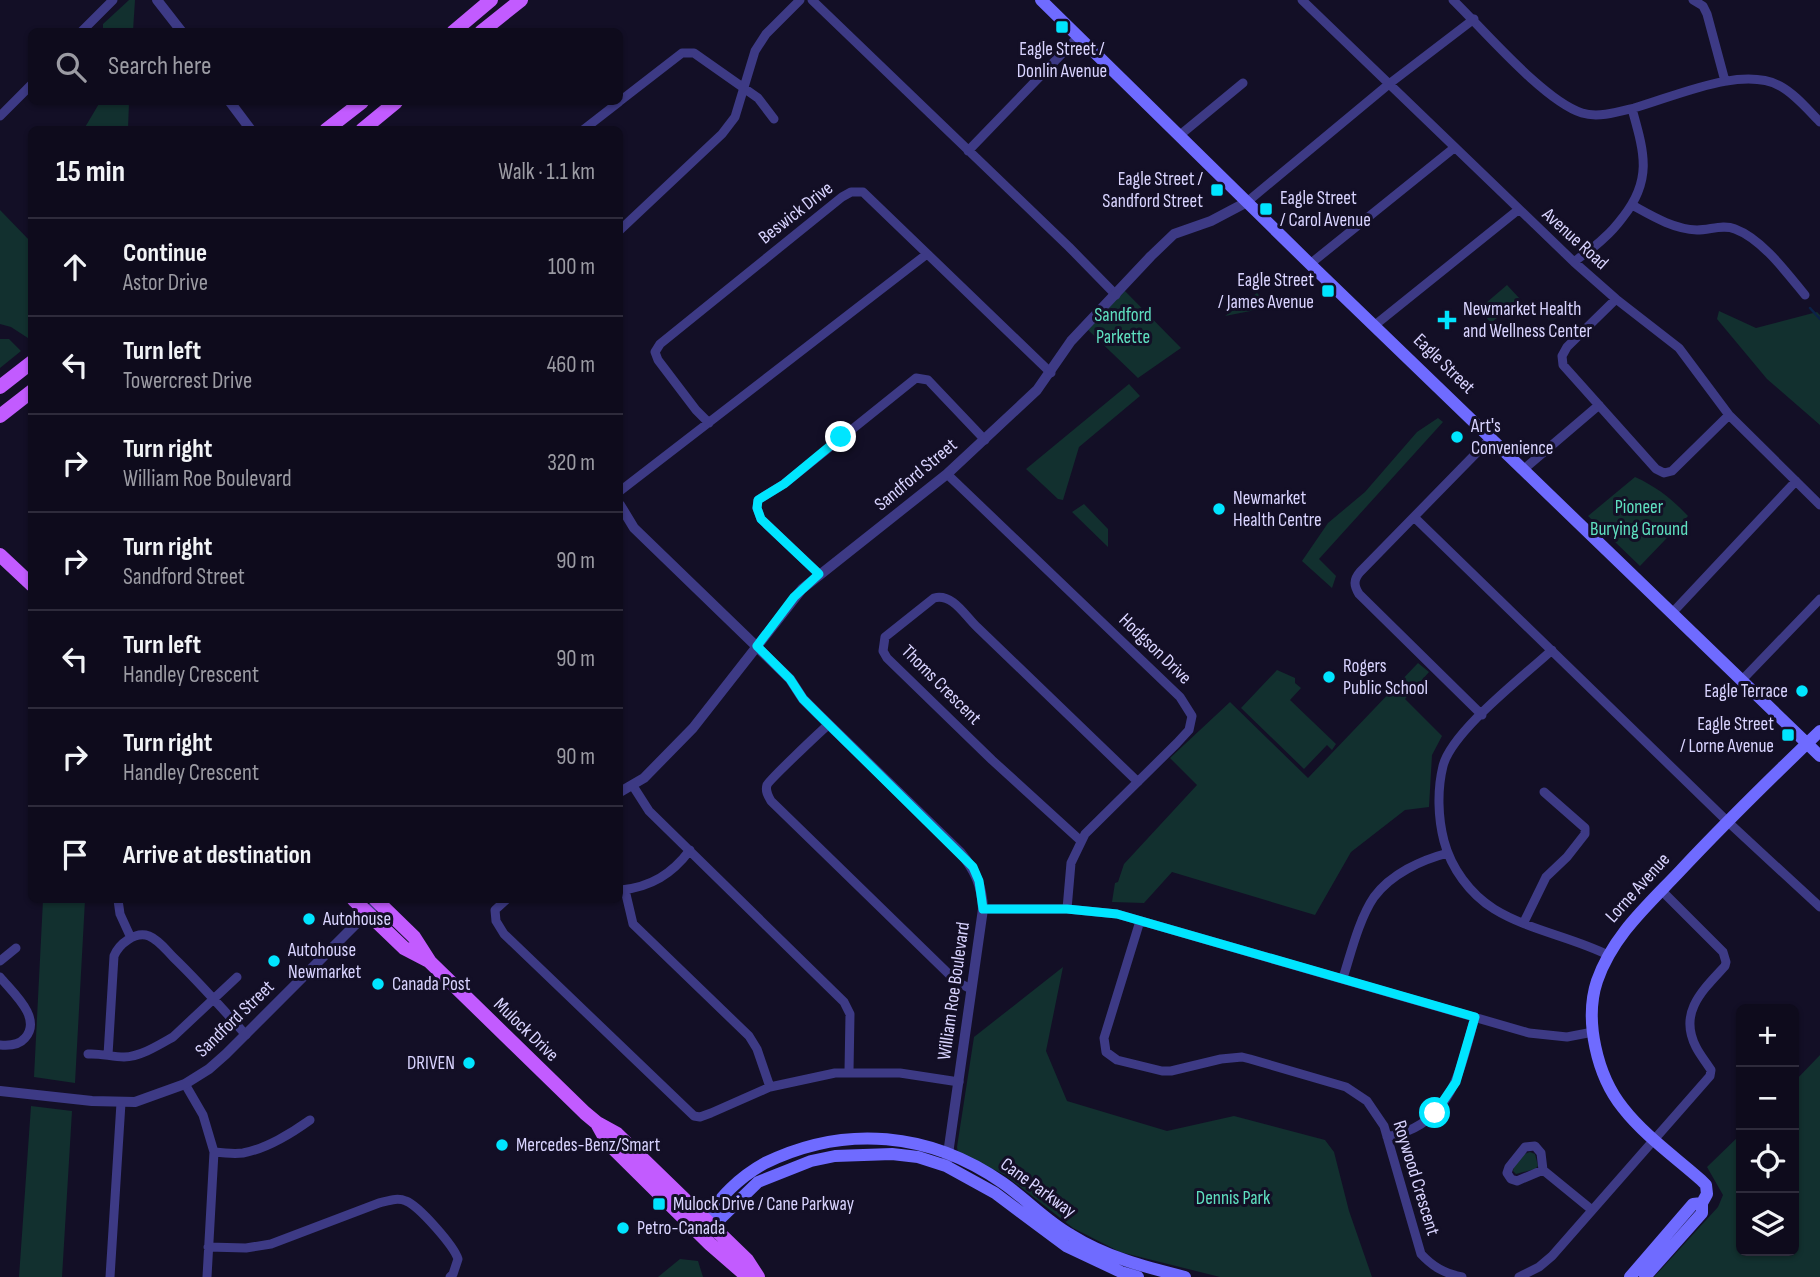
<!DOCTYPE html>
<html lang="en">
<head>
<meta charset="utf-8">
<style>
	:root { --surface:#0e0b1c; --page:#1c1929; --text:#f1f3f6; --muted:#9b9ba3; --line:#2e2b3b }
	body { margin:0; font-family:"Sofia Sans Condensed",sans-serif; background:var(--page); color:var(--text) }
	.controls { position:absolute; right:21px; bottom:21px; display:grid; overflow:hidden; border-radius:10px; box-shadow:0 2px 5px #0004 }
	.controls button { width:63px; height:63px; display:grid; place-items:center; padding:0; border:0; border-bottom:2px solid var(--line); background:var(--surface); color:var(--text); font:35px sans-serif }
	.stop { position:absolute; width:21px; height:21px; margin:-16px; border:5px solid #00e5ff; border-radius:50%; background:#fff }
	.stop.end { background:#00e5ff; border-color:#fff; box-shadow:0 2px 7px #0008 }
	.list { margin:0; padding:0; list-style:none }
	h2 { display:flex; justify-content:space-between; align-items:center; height:91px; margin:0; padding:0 28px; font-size:30px }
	h2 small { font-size:23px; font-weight:400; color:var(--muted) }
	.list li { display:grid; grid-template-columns:46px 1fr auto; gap:21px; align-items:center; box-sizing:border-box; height:98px; padding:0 28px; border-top:2px solid var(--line) }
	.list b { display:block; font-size:26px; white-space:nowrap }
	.list p { margin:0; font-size:23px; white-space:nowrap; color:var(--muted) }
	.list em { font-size:23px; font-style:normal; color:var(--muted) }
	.icon { flex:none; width:38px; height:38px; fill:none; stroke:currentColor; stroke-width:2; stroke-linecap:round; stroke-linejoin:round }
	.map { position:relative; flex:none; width:1820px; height:1277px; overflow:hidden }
	.search { position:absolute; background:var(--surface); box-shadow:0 2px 5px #0004; left:28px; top:28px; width:595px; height:77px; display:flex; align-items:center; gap:18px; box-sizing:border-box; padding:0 24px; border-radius:10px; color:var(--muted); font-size:26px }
	.panel { position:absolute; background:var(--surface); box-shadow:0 2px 5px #0004; left:28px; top:126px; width:595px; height:777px; border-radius:10px }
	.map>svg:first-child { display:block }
	.green { fill:#12302f }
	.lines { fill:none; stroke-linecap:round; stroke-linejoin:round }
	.stream { stroke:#0c2248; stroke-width:2.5 }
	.minor { stroke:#3d3a85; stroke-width:9 }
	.tertiary { stroke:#3d3a85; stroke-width:10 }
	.secondary { stroke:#6f6bff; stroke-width:12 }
	.primary { stroke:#c25bff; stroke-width:14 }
	.route { stroke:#00e5ff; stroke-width:9 }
	.poi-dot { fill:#00e5ff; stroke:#130f26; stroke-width:2.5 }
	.labels { text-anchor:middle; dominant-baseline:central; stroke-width:6; stroke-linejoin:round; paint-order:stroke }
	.poi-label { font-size:19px; fill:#d9d4ff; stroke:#130f26; text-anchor:start }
	.street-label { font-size:19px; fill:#d9d4ff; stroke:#130f26 }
	.park-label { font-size:19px; fill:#5fe0c0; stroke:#130f26 }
</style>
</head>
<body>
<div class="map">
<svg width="1820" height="1277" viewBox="0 0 1820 1277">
	<rect width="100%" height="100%" fill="#130f26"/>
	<path class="green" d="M129 0H135L133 31H103V24Z
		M100 102H129L128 129H84Z
		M0 210 31 242V340L11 327 0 324Z
		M1507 285 1520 299 1491 323 1479 309Z
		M1122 288 1181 348 1138 378 1085 327Z
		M1257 293 1271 307 1225 316Z
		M1719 311 1756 328 1817 312 1820 315V425L1767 379 1717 319Z
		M0 339H9L21 351 0 368Z
		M1129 384 1140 396 1079 447 1063 500 1058 499 1026 469Z
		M1438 418 1443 422 1319 559 1336 576 1332 588 1302 561 1328 523 1365 492 1417 432Z
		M1635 477C1657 487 1672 499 1688 516L1640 566 1588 516Z
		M1084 504 1108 529V547L1072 512Z
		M1418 663 1429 672 1405 699 1442 736 1432 755 1429 807 1405 810 1351 852 1315 915 1172 872 1144 903 1112 902 1115 883 1118 882 1124 864 1197 785 1170 758 1230 702 1308 778Z
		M1277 670 1295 678V683L1301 688 1290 700 1336 744 1332 750 1327 745 1304 769 1241 708Z
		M43 900H85L75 1083 34 1077Z
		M1063 967 1046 1051 1067 1101 1167 1131 1234 1116 1325 1140 1334 1152 1349 1211 1372 1277H1220L1120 1252 1073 1228 1005 1175 958 1153 957 1147 974 1037Z
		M1820 1055V1277H1654L1718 1207 1723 1195 1707 1167 1741 1134V1251H1794V1082Z
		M31 1106 72 1111 62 1277H19Z
		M1530 1152 1535 1154 1538 1166 1535 1169 1516 1174 1513 1171C1514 1163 1522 1154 1530 1152Z
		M680 1259 698 1261 703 1277H658Z"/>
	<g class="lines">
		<path class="stream" d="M1810 308 1820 319"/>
		<path class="minor" d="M812 0 1069 247 1116 295
			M1302 0 1574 262 1616 299 1679 348 1729 415 1820 505
			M1453 0C1483 29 1544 101 1582 113 1598 118 1618 112 1634 108 1674 97 1742 65 1780 86 1795 94 1808 110 1820 122
			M1693 0 1703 6 1707 14 1725 81
			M81 32 113 0
			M620 101 682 53H694L758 98 774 119
			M0 116 32 84
			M583 130 619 102
			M1180 135 1243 83
			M968 151 1079 36
			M1247 202 1389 84 1474 19
			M1632 205C1652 216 1673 229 1697 230 1710 230 1723 224 1735 229 1762 239 1787 273 1805 295
			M620 230 722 134 735 117 755 51 766 34 800 0
			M1574 262C1584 254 1595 247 1604 238 1611 232 1617 225 1623 217 1653 179 1644 152 1632 109
			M1310 264 1454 148
			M1616 299 1567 347 1562 356 1563 365 1656 469 1664 473 1672 471 1729 415
			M1375 325 1518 210
			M709 423 696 410 658 360 655 352 660 344 842 197 851 192H863L1051 373
			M1524 469 1599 405
			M947 474 1180 697 1192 716 1189 730 1177 743 1085 834 1071 863 1067 909
			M620 491 927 254
			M1414 517 1727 821 1820 907
			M819 574 761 519 757 508 758 500 784 484 916 378 928 380 985 440
			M1673 612 1796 481
			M1552 650C1524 676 1452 731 1443 766 1437 790 1438 818 1444 841 1451 868 1470 894 1494 909 1528 930 1572 937 1608 955
			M1742 680 1820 599
			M1482 715 1359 594C1354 586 1353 580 1360 572L1492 437
			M828 725C820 732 769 780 767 785 765 791 768 796 771 801L957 982 971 989
			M633 786 649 811 844 1002 850 1014 849 1071
			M1081 841 992 760 887 658 883 651 885 637 934 598C953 593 965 616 977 627L1138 782
			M621 890C651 887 672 874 690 850
			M625 890 633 924 749 1036 757 1049 770 1087
			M118 900 120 914 131 938
			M506 900 495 910 496 921 504 934 694 1116 700 1117 711 1113 770 1087 835 1073H900L959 1082
			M983 909H1067L1117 914 1529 1033 1567 1037 1593 1032
			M1140 921 1104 1038 1106 1052 1117 1060 1162 1071H1171L1221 1059 1242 1057 1250 1059 1346 1087 1367 1101 1384 1126 1421 1254C1433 1267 1444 1273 1462 1277
			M1524 922 1546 877 1567 857 1585 834V828L1544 792
			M0 961 16 948
			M0 977C12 992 43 1018 25 1038 19 1045 10 1046 0 1045
			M1343 978C1351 953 1359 919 1374 897 1391 874 1421 860 1448 853
			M88 1054C100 1053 112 1057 124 1057 140 1057 159 1045 173 1037L237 977
			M108 1055 114 956C119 944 135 931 149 936 159 940 166 950 174 958 199 982 222 1008 246 1035
			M185 1084 203 1115 214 1152 207 1277
			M1387 1137C1452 1125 1460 1070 1475 1017
			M214 1152C223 1153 234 1154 243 1153 265 1149 292 1133 310 1120
			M1543 1170 1517 1181 1511 1179 1507 1173 1509 1167 1525 1147 1535 1146 1541 1153 1543 1170 1592 1210
			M208 1247 246 1248 271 1244 379 1203C388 1201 397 1197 406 1201 419 1206 454 1246 458 1259L453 1274 450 1277
			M110 1277 121 1103
			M1519 1277 1539 1267 1552 1256 1710 1076 1711 1070C1706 1062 1700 1055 1696 1047 1678 1012 1703 990 1725 966L1726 962 1723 952 1661 890"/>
		<path class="tertiary" d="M157 0 182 32
			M230 102 251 130
			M620 505 634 528 790 679 803 699 818 714 960 852C975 870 982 885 983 909L947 1161
			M620 792 644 778 693 728 802 589 947 474 1037 390 1071 341 1151 256 1174 234 1211 221 1247 202
			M0 1091 92 1101 135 1102 185 1084 209 1069 226 1054 380 900"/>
		<path class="secondary" d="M1041 0 1310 264 1820 756
			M1138 1277 1121 1272 1066 1246 995 1193 946 1166 918 1157 892 1154 835 1156 811 1161 758 1182 719 1220 709 1223C712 1200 745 1174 765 1163 845 1124 930 1132 1003 1183 1026 1199 1046 1221 1071 1235 1106 1257 1145 1267 1185 1277
			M1630 1277 1693 1204 1702 1203
			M1645 1277 1702 1213V1203L1707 1194 1706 1185 1701 1180C1675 1157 1644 1135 1623 1108 1597 1076 1584 1020 1597 981 1613 935 1648 905 1680 871 1725 823 1772 777 1820 731"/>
		<path class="primary" d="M453 32 491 0
			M481 32 521 0
			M326 130 362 102
			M362 130 396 102
			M0 387 32 362
			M0 416 32 391
			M0 555 32 585
			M354 900 404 948 429 961
			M376 900 414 937 430 962 585 1113 597 1123 617 1134 747 1260 758 1277
			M598 1125 608 1143 710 1244 748 1277"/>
	</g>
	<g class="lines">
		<path class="route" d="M841 437 784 484 758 500 757 508 761 519 819 574 794 597 757 646 790 679 803 699 818 714 973 867 979 881 983 909H1067L1117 914 1475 1017 1456 1082 1435 1113"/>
	</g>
	<g class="poi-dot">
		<rect x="1055" y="20" width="14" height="14" rx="3.5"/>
		<rect x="1210" y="183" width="14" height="14" rx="3.5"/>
		<rect x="1259" y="202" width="14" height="14" rx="3.5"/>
		<rect x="1321" y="284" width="14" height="14" rx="3.5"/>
		<path d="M1443.5 309.5h7v7h7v7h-7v7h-7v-7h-7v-7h7z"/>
		<circle cx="1457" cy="437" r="7"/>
		<circle cx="1219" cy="509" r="7"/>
		<circle cx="1329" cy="677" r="7"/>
		<circle cx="1802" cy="691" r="7"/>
		<rect x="1781" y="728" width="14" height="14" rx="3.5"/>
		<circle cx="309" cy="919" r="7"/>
		<circle cx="274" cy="961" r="7"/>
		<circle cx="378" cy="984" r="7"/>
		<circle cx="469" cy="1063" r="7"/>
		<circle cx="502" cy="1145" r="7"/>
		<rect x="652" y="1197" width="14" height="14" rx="3.5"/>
		<circle cx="623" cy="1228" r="7"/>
	</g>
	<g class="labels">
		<g class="poi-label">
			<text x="1062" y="49" text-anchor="middle">Eagle Street /<tspan x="1062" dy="22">Donlin Avenue</tspan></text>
			<text x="1203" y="179" text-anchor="end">Eagle Street /<tspan x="1203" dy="22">Sandford Street</tspan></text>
			<text x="1280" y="198">Eagle Street<tspan x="1280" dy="22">/ Carol Avenue</tspan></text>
			<text x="1314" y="280" text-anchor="end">Eagle Street<tspan x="1314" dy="22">/ James Avenue</tspan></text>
			<text x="1463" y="309">Newmarket Health<tspan x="1463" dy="22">and Wellness Center</tspan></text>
			<text x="1471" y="426">Art's<tspan x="1471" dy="22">Convenience</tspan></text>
			<text x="1233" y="498">Newmarket<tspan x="1233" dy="22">Health Centre</tspan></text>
			<text x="1343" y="666">Rogers<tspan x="1343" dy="22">Public School</tspan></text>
			<text x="1788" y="691" text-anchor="end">Eagle Terrace</text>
			<text x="1774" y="724" text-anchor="end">Eagle Street<tspan x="1774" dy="22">/ Lorne Avenue</tspan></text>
			<text x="323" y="919">Autohouse</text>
			<text x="288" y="950">Autohouse<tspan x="288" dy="22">Newmarket</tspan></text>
			<text x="392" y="984">Canada Post</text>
			<text x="455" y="1063" text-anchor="end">DRIVEN</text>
			<text x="516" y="1145">Mercedes-Benz/Smart</text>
			<text x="673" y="1204">Mulock Drive / Cane Parkway</text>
			<text x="637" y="1228">Petro-Canada</text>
		</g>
		<g class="street-label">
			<text transform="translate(796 213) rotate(-38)">Beswick Drive</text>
			<text transform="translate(1575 239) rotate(42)">Avenue Road</text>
			<text transform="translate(1444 364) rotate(44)">Eagle Street</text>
			<text transform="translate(916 475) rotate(-40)">Sandford Street</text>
			<text transform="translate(1155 649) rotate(44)">Hodgson Drive</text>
			<text transform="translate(941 685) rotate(45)">Thoms Crescent</text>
			<text transform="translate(1638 888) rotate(-48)">Lorne Avenue</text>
			<text transform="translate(954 991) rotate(-82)">William Roe Boulevard</text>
			<text transform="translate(235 1019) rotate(-44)">Sandford Street</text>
			<text transform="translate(526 1030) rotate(44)">Mulock Drive</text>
			<text transform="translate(1416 1178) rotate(73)">Roywood Crescent</text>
			<text transform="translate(1038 1188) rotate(36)">Cane Parkway</text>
		</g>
		<g class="park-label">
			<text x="1123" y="315">Sandford<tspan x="1123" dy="22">Parkette</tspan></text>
			<text x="1639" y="507">Pioneer<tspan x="1639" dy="22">Burying Ground</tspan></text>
			<text x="1233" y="1198">Dennis Park</text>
		</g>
	</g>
</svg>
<div class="controls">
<button>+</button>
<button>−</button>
<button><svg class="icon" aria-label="locate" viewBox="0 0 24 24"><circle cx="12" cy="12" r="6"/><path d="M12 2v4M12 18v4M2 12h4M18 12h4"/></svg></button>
<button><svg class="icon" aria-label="layers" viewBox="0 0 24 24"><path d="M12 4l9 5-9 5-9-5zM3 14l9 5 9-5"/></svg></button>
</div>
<div class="stop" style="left:1435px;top:1113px"></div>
<div class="stop end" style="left:841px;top:437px"></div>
<div class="search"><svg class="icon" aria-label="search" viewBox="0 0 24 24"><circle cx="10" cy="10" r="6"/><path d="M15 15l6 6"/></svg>Search here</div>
<section class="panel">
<h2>15 min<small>Walk · 1.1 km</small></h2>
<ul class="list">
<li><svg class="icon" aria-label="ahead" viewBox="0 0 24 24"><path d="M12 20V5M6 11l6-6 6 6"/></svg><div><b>Continue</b><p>Astor Drive</p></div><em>100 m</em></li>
<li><svg class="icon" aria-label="left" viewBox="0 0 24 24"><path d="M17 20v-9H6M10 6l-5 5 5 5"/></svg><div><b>Turn left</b><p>Towercrest Drive</p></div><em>460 m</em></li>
<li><svg class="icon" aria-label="right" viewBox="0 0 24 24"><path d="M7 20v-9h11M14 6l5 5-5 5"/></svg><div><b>Turn right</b><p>William Roe Boulevard</p></div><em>320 m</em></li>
<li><svg class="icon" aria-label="right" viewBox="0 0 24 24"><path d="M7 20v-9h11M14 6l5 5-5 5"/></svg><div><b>Turn right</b><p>Sandford Street</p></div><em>90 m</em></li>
<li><svg class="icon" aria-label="left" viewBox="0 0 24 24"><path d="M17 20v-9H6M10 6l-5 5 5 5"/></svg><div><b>Turn left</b><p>Handley Crescent</p></div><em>90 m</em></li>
<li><svg class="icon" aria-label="right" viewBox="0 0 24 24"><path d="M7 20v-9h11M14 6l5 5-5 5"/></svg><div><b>Turn right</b><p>Handley Crescent</p></div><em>90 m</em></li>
<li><svg class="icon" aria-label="arrive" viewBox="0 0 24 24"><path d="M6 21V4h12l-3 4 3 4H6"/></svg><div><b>Arrive at destination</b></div></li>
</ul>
</section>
</div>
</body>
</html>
